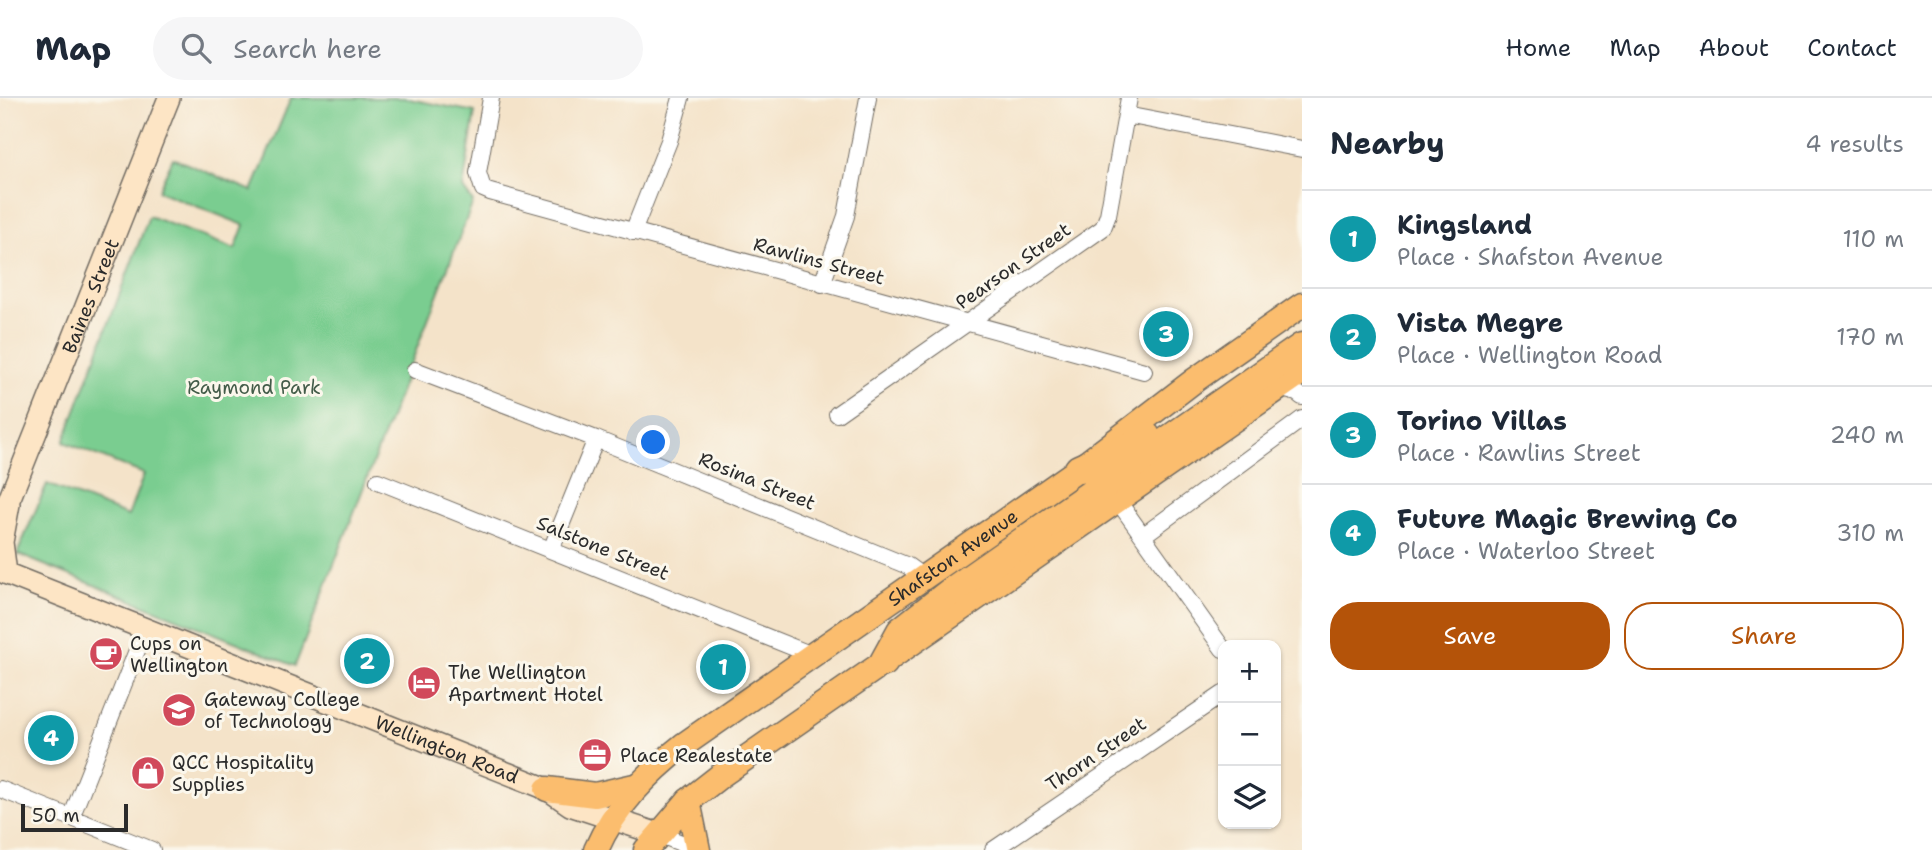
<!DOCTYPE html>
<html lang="en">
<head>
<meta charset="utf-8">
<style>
	:root { --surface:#fff; --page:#f6f6f7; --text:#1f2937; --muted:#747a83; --line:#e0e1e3; --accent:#b45309 }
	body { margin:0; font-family:"Shantell Sans",sans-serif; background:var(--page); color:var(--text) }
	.controls { position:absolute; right:21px; bottom:21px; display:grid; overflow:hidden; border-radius:14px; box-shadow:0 2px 5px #0004 }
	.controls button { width:63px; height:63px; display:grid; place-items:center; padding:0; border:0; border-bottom:2px solid var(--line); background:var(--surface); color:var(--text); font:35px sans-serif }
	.scale { position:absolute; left:21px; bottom:18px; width:107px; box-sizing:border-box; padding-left:7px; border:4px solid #2b2b2b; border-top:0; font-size:19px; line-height:24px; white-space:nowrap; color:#2b2b2b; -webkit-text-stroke:5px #fbf7ec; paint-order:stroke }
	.you { position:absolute; left:654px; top:345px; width:24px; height:24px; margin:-18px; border:5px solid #fff; border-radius:50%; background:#1a73e8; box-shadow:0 0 0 10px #1a73e833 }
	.badge { display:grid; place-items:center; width:46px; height:46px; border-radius:50%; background:var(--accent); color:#fff; font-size:23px; font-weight:700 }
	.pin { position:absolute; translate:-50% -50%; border:4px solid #fff; box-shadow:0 2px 7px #0006 }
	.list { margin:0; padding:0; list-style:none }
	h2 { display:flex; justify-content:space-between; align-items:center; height:91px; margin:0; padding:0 28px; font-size:30px }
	h2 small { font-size:23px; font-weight:400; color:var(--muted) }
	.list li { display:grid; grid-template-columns:46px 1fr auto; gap:21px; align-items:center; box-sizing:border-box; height:98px; padding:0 28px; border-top:2px solid var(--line) }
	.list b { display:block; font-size:26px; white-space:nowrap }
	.list p { margin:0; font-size:23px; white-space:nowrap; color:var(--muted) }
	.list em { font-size:23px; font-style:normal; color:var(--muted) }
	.actions { display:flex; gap:14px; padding:21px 28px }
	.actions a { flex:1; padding:16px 0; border:2px solid var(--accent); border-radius:28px; text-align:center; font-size:24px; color:var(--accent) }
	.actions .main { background:var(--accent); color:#fff }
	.icon { flex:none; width:38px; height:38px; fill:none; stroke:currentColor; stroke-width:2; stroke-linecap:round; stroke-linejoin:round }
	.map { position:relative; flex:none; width:1302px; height:752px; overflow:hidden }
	header { display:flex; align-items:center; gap:42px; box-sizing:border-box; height:98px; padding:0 35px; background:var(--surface); border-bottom:2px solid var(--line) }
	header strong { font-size:33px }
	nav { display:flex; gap:38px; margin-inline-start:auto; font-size:24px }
	.search { width:490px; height:63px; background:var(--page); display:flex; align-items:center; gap:18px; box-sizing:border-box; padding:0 24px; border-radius:38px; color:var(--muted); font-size:26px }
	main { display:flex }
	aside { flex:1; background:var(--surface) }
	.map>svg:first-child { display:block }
	.green { fill:#7acd90; stroke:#527c5e; stroke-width:2 }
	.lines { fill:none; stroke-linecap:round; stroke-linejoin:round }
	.street-casing { stroke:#716b62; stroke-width:18 }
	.secondary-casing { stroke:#716b62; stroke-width:24 }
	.primary-casing { stroke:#716b62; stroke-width:27 }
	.highway-casing { stroke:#716b62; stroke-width:31 }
	.street { stroke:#fff; stroke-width:16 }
	.secondary { stroke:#fde5c5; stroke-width:21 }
	.primary { stroke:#fbbd6e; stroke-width:24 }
	.highway { stroke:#fbbd6e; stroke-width:28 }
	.labels { text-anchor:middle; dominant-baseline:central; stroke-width:6; stroke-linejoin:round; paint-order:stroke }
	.street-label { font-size:19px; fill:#2b2b2b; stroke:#fbf7ec }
	.park-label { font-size:19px; fill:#435c49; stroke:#fbf7ec }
	.poi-label { font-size:19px; fill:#2b2b2b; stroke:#fbf7ec; text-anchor:start }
</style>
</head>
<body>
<header>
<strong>Map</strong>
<div class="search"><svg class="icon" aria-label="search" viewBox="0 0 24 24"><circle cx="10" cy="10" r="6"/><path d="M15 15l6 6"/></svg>Search here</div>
<nav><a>Home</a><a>Map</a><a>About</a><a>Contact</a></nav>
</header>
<main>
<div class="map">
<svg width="1302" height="752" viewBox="0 0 1302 752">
	<rect width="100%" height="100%" fill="#fbf7ec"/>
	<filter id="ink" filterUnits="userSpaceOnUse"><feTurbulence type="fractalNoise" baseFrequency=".0143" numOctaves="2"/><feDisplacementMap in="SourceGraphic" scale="14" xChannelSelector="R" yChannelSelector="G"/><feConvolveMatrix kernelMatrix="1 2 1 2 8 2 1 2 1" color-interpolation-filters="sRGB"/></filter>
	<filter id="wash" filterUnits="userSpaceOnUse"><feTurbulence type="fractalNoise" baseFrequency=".00686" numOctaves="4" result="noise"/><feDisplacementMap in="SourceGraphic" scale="28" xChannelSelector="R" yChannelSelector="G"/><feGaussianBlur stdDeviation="1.57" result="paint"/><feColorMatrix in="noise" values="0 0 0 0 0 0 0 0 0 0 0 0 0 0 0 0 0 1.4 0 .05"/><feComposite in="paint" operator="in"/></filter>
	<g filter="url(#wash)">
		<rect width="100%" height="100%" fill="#f4e3c9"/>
		<path class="green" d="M291 0H404L475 14 463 90 473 104 295 568 17 456 47 386 128 418 144 376 64 344 149 118 235 151 244 127 158 93 173 60 252 93Z"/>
	</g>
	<g filter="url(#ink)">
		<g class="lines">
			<g class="street-casing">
				<path id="street" d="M491 0 478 75 483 91 490 94 1144 273
					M1126 17 1302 51
					M633 134 669 43 681 0
					M822 186 846 118 868 0
					M415 272 596 341 908 468 923 479
					M1279 290 1297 295 1302 299
					M837 316 1103 130 1108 117 1129 0
					M378 383 812 557
					M1118 403 1223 551
					M1144 437 1302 321
					M551 452 596 341
					M0 691 152 752
					M71 720 145 532
					M658 736 699 752
					M993 752 1223 596"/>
			</g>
			<g class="secondary-casing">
				<g id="secondary">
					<path id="s1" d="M0 418 11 397 169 0"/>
					<path id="s2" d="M0 473 547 691 570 707 658 736"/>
					<path d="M6 475 2 444 9 406"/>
				</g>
			</g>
			<g class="primary-casing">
				<g id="primary">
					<path d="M547 691 595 697 639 687"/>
					<path d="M688 703 698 752"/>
					<path id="s3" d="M596 752C615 708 648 675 685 646L1079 371 1195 282 1302 207"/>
					<path d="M646 752 688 703 720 678 1302 274"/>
				</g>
			</g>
			<g class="highway-casing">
				<path id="highway" d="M1079 371 1135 346 1146 338
					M884 564 901 533 952 493 1302 249"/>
			</g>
			<use href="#street" class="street"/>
			<use href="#secondary" class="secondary"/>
			<use href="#primary" class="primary"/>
			<use href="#highway" class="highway"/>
		</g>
	</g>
	<defs>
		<g id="cafe-disc" transform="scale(1.75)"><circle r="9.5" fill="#d1495b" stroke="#fbf7ec"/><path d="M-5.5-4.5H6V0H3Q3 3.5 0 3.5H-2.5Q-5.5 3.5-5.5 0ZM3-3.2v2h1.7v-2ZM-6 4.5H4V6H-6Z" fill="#fff"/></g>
		<g id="hotel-disc" transform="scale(1.75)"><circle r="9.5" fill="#d1495b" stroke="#fbf7ec"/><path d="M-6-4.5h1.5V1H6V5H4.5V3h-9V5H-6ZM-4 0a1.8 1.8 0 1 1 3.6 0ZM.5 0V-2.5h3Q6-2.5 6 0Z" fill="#fff"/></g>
		<g id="university-disc" transform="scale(1.75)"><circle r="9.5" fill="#d1495b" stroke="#fbf7ec"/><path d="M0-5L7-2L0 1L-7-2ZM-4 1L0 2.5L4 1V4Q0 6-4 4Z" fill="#fff"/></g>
		<g id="office-disc" transform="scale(1.75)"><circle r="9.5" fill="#d1495b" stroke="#fbf7ec"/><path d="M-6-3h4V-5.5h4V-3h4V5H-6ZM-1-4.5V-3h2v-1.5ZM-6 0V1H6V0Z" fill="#fff"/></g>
		<g id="shop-disc" transform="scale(1.75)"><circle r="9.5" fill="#d1495b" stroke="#fbf7ec"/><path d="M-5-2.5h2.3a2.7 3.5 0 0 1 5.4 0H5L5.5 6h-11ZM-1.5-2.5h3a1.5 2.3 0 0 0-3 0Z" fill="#fff"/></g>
	</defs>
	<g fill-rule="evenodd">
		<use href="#cafe-disc" x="106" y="556"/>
		<use href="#hotel-disc" x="424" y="585"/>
		<use href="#university-disc" x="179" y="612"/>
		<use href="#office-disc" x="595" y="657"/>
		<use href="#shop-disc" x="148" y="675"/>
	</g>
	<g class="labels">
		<g class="street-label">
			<text transform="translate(819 163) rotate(15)">Rawlins Street</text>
			<text transform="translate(1013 168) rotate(-35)">Pearson Street</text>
			<text stroke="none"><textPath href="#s1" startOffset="238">Baines Street</textPath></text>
			<text transform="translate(757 383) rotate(22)">Rosina Street</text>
			<text transform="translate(603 450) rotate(22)">Salstone Street</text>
			<text stroke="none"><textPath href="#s3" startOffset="466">Shafston Avenue</textPath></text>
			<text stroke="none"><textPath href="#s2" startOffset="481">Wellington Road</textPath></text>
			<text transform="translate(1096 656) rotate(-34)">Thorn Street</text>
		</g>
		<g class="park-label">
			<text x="254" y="289">Raymond Park</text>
		</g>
		<g class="poi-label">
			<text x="130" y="545">Cups on<tspan x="130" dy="22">Wellington</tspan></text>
			<text x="448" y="574">The Wellington<tspan x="448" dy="22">Apartment Hotel</tspan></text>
			<text x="204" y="601">Gateway College<tspan x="204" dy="22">of Technology</tspan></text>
			<text x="620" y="657">Place Realestate</text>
			<text x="172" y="664">QCC Hospitality<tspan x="172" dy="22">Supplies</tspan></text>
		</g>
	</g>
</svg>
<div class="controls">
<button>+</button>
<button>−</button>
<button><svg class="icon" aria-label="layers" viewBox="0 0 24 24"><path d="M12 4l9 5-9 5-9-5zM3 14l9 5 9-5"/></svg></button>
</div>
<div class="scale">50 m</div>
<div class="you"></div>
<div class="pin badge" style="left:723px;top:569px;background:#0f9aa8">1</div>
<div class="pin badge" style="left:367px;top:563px;background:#0f9aa8">2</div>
<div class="pin badge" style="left:1166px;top:236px;background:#0f9aa8">3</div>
<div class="pin badge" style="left:51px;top:640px;background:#0f9aa8">4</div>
</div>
<aside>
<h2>Nearby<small>4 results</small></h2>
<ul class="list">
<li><span class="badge" style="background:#0f9aa8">1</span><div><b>Kingsland</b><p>Place · Shafston Avenue</p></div><em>110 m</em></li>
<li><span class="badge" style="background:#0f9aa8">2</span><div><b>Vista Megre</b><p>Place · Wellington Road</p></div><em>170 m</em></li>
<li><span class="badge" style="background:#0f9aa8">3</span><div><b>Torino Villas</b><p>Place · Rawlins Street</p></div><em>240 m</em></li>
<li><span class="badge" style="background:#0f9aa8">4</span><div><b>Future Magic Brewing Co</b><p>Place · Waterloo Street</p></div><em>310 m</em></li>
</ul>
<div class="actions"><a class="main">Save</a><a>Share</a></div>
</aside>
</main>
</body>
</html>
